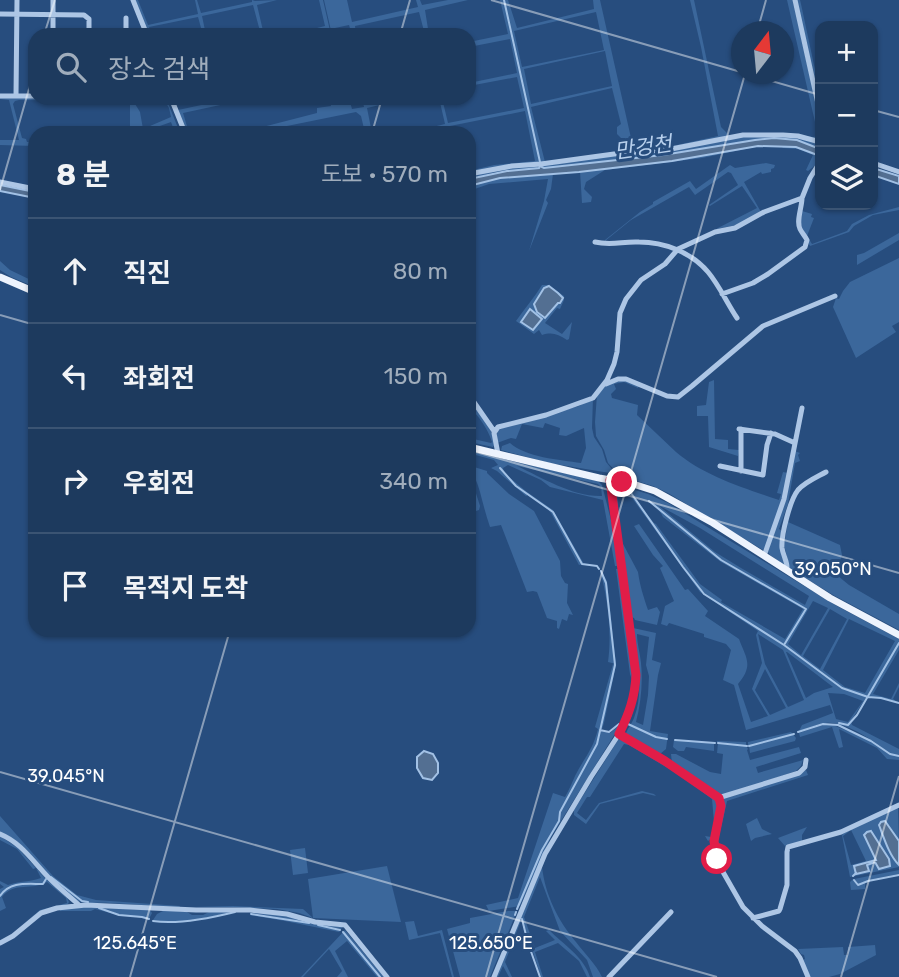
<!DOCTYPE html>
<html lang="ko">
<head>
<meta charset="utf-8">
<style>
	:root { --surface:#1d3a5e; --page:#254164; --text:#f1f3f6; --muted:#a0adbc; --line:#3b5473 }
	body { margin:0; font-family:Rubik,"Noto Sans KR",sans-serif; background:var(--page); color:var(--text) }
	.controls { position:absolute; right:21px; top:21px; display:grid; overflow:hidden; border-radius:14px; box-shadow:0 2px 5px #0004 }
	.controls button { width:63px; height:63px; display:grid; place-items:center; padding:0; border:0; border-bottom:2px solid var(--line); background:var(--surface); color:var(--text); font:35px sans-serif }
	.compass { position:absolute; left:731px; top:21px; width:63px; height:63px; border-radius:50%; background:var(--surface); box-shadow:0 2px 5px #0004; rotate:16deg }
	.stop { position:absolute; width:21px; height:21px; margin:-16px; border:5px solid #e11d48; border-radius:50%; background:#fff }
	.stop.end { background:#e11d48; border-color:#fff; box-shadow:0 2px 7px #0008 }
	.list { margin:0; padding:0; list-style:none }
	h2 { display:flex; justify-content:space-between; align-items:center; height:91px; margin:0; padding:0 28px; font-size:30px }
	h2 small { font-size:23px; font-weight:400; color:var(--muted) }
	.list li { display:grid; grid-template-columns:46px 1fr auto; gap:21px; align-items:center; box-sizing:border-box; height:105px; padding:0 28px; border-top:2px solid var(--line) }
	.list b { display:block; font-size:26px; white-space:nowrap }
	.list em { font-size:23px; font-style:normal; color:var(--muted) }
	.icon { flex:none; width:38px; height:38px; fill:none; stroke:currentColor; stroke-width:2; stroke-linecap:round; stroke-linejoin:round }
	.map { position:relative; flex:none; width:899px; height:977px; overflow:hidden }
	.search { position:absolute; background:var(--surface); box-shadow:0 2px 5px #0004; left:28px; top:28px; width:448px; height:77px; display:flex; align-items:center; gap:18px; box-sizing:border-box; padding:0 24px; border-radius:21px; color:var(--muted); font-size:26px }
	.panel { position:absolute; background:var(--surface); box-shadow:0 2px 5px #0004; left:28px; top:126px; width:448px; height:511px; border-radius:21px }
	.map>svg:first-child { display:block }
	.green { fill:#3b679b; fill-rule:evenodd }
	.water { fill:#536f92; stroke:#a2c1e5; stroke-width:2 }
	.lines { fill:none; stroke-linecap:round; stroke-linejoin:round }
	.stream { stroke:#a2c1e5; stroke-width:2 }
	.minor { stroke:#adc6e5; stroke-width:5 }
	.major { stroke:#edf3fd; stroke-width:7 }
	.route { stroke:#e11d48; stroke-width:9 }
	.ticks { fill:none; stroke:#fff; stroke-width:2; stroke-opacity:0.45 }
	.labels { text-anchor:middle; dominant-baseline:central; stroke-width:6; stroke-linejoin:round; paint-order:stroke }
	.water-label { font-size:21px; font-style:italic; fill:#b8d0ed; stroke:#274d7e }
	.ticks-label { font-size:18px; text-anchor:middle; fill:#fff; stroke:#274d7e; stroke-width:6; stroke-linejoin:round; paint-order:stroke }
</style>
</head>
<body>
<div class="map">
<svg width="899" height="977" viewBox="0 0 899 977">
	<rect width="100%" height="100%" fill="#274d7e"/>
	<path class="green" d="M135 0H138L148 25 198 14 195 0H197L201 13 252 2V0L255 1 277 0 257 5 264 35H261L253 5 202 16 206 35H203L198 17 149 27 151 35H149Z
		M319 0H323L331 35H328L326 29 299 35H289L325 26Z
		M324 0H347L352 22 418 7 416 0H420L422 5 448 0H468L425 10 429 35H425L419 12 355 26 356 35H352L349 25 335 28 336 35H332Z
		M500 0H508L517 28 594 9 593 0H600L631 138 636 152H632L629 149 630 152H627L625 138H621L617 134V127L621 124 612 88 531 107 545 162 469 172V171L494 165 535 161 525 111 450 126 451 133H448L446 129 427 133H408L445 124 439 98H442L448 123 524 108 517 77 469 86V83L517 73 510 39 469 47V42L508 34ZM596 12 604 50 522 67 514 31ZM605 51 612 86 531 104 524 69Z
		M690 0H694L721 127 730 136 673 148 646 149 677 145 718 136 701 47Z
		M787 0H793L820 123V141L800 136 814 137 818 135Z
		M795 0H800L801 4 820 93V111Z
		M0 97 132 99 140 112 143 129 171 117 169 108 163 98H166L180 133H175L171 122 157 127 150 133H130V101L19 100 15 101 13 104 22 138 26 139 27 142H35V146L0 145V140H19L9 100 0 99Z
		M234 98H253L183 113 189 133H187L178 110Z
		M329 98H349L352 109 364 107 362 98H365L367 105 396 98H409L367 108 372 133H365L361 116 356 112 287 126 264 133H239L317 113V108L331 106Z
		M744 135H783L820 143V149L797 140 774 138 755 140 663 155 544 168 543 166 540 168 496 172 469 179V175L502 168 614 155Z
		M765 145 796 147 820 156C820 163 813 167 808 171L806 170 813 155 798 149 783 148 782 147H755L702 158 605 170 586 182 584 189 592 197 591 202 582 203 580 171 672 161Z
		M766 163 775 165 774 168 771 169V172L762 174 761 172 744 182 761 212 737 225 716 229 757 208 742 186 710 206 709 205 738 185 731 173 728 172 695 195 689 187 631 220 605 241V240L640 212 653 204V202L690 181 696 189 730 165 735 168Z
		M553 174 551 189 546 200 548 203 529 251 544 201 548 179 489 184 469 191V186L500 178Z
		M899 207V210L873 215 854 226 849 232 810 246 800 227 802 211 812 214 811 217 814 218 807 236 812 244 847 231 852 224 869 215Z
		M899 233V240L857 265V255L864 253Z
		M899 258V322L892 326 896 332 856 358 833 307 836 298 839 299 843 291 850 282Z
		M0 261 10 270 35 282V287L11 277 0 270Z
		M542 285H548L564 296V300L560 309 557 308 545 323 562 334 572 322 569 339 567 340C558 334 552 332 542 335L539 330 534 334 516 321C524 309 534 298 542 285ZM548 286 562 296 558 303 534 304 544 288Z
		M623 380 639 386 638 388 624 382 614 384 616 389 611 394 612 398 638 405 637 415C650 427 663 440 676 452 704 476 744 488 779 500L781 494 777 493 783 472 788 473 784 496 766 546 763 550 668 493 653 486 620 476 608 463 604 450 596 436 595 422 597 394 604 386Z
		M714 380 715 439 728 440V449L739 450 738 456 709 447 708 416H697V406L706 405 709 382Z
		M593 398 592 428 594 437 602 449 606 462 616 474 549 463 501 450 502 446 510 443C525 457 560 460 581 463L586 448 584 428 566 436 559 435 560 428 545 423 543 428 522 424 516 439 511 438 497 443 496 436 499 429 579 406Z
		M469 399 490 428 495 444 493 447 469 442V438L491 443 492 442C487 427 479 417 469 406Z
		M795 451 800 453 798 455 800 461 795 463 788 504 779 529 782 531 786 564 784 565 770 555 768 552Z
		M472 452 590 479 599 482 602 485 612 524 618 566H615L603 500 550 487 541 480 508 465 503 468 504 473 527 492 553 510 584 564 579 565 551 513 546 507 528 495 526 496 497 471 491 468 498 465 494 460 472 454 469 457 471 466 487 471V473L509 494 534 511 560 561 561 576 565 583 568 584 567 603 573 615 569 614 567 621 562 619 559 629 557 628V621L547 618 537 592 533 591 527 592 501 525 490 527C486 515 483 504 480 492 476 476 469 471 469 453ZM517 466 598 484 601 487 602 496C573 497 543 478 517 466Z
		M469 471 480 506 479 510 470 513 469 509Z
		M622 486 648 494 668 503 837 606 899 639V650L873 694 891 699 899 683V687L893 699 899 703 889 700 867 696 851 721 852 725 899 749V760L887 759 877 748 839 729 843 747 839 748 832 727 800 737 799 733 823 725H833L858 735 878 745 890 755C877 742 845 721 826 723 816 724 807 729 799 731L802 725 833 713 830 705 746 730 734 685 723 680 731 650 726 644 704 637V634L669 623 667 626 661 624 665 606 674 601 660 568 663 566 653 555 634 526 639 524 685 590 688 589 708 611 705 616 739 639C746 658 754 665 738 684L751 722 768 716 752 689 762 663 756 635 758 631 700 592 627 491 617 493 620 531 617 525 614 493 615 489ZM633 496C646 501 657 504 663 517L721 562 803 609 785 639 721 602 722 600 700 584 656 524 654 523ZM658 505 700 528 809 596 805 605 741 568 715 552ZM813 601 828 608 801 655 788 644ZM830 609 847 619 820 669 803 656ZM849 619 895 641 865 693 845 687 823 670ZM758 634 783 650 804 700 788 707 765 664ZM786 652H787L833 687 814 693 806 698ZM765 669 786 708 770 715 755 690ZM828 693 844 694 863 701 848 722 836 719Z
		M788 522 840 545 842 555 837 569 838 576 849 585 899 614V630L835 596 790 569 784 545Z
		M622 542 638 572C640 586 643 595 648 610L657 607 660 612 657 625 635 620 634 618 631 617 620 543Z
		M616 569H618L631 662 632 680 630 674Z
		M600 571 607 581 616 664 608 662C612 634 608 598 600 571Z
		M633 628 656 633 652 660 661 663 658 675 650 731 668 734 666 749 660 754 628 736 626 733C628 728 632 723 634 718 645 690 636 657 633 628ZM637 634 649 637 646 665 649 676 648 695 643 725 636 722C641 703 643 682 641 663 640 653 637 643 637 634Z
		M613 664 616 665 604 723 602 729 600 730 610 733 621 724 551 837 520 906 489 911 486 905 518 898 553 793 565 797C569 790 572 783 575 776 584 758 593 750 598 729L595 727Z
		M791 732 796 738 795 741 750 753 749 746 784 737 752 745H748V742Z
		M621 739 660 760 715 798 718 807 713 837 708 841 705 836 711 837 714 822 712 799 678 774 629 745 624 744 590 797H587L577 813 586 820 599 803 642 791 654 794 656 796 643 793 600 804 586 824 574 815V810L618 740Z
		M674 740 714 743V751L686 747 684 751H678L673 747Z
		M717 741 746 742V746L748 749 747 750 750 760 799 747 801 753 756 767 758 773 803 760 801 766 796 771 728 794H716L672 763 671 754H676L710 772 721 774 723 754 717 753 718 743 735 744 717 742Z
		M806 770 808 775 727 801 718 841 726 873C716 857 715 840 719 822 721 814 724 807 722 798L800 774Z
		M898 807 899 841 889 825H879L890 852 899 867 850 877 842 835 844 833ZM851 830 866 861 851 865 843 836ZM871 831 889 859 867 865 869 871 866 864 876 860 867 840Z
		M0 816 53 876 77 895 96 900 180 906 179 908C156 906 132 904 109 903 98 902 85 905 76 900 46 883 32 844 0 832Z
		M757 818 762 829 772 834 755 838 751 841 746 824Z
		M807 827 802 835V841L785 846 778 838Z
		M0 836 18 848 46 879 67 898 69 902 68 904 40 911 22 925 40 910 67 903 66 898 47 882C32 891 14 881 2 897L6 908 0 911V889L4 887 0 884V881L8 885C19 881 30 882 41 878L36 868 33 869 17 849 0 840Z
		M305 848 308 873 293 875 290 850Z
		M387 866 401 922 313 918 299 913 277 909 232 907H194L233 906 303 909 313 918 308 879Z
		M542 867C545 894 558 921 576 942 585 954 596 964 602 977H593L587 960 560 931 540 877 524 917 535 948 555 940 546 931 549 930C563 944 584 957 590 977H587L579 961 558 943 535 952 543 977H541L522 918 505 962 512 977H509L503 966 498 977H495Z
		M899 870V874L873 879 860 884 865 883V889L851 890 850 882 853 879 854 881V879Z
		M93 906 102 909 103 908 150 910 152 913 149 919 142 917 119 915 107 909 114 914 95 909 91 911H60V909Z
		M165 910 187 912 192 915H203L209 912 237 911C214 916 176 926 153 920L157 914Z
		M508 911H517L490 977H460L447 929 470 923V918Z
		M251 913 277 914 343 926 341 929 325 926 340 931 339 932 285 921 249 915 277 917Z
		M414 921 418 936 442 930 454 977H452L440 933 409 940 405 922Z
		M345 930 384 977H377L347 941 335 951 348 977H337L342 971 329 949 303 977H301Z
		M875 945 876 955 840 974 829 977H810L803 960 805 959 804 955 801 954 798 949 843 947 844 955H848V947Z"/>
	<path class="water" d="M774 138 797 140 820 149V156L796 147 758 146 672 161 579 172 500 178 469 186V179L507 171 539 168 540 166 544 168 663 155 755 140Z
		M873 168 899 176V184L873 175Z
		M0 185 35 192V198L0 191Z
		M549 286 558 293 563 298 560 303H558L545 318 537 312 534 304 544 288Z
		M530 309 542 319 533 330 521 322Z
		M424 751 433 754 438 763V773L432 780 423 778 417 768V757Z
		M885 821 899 841V865C889 855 884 838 879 825L881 822Z
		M871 831 889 859 890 866 879 869 875 862 867 865 869 871 856 874 854 866 876 860 864 835 867 832Z"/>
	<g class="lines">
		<path class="stream" d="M504 0 540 162
			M500 468 516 486 553 512 582 564 597 566 599 569
			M631 493 683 567 704 594 784 645 842 688 868 697 881 698 899 703
			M649 501 721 560 806 609 784 645
			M839 723 848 725 857 715 899 643
			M628 724 656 737 667 739
			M600 730 609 732 619 724
			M798 732 823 724 838 725 871 741 890 754 899 756
			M675 740 715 743
			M718 743 747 746
			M749 746 794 734
			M853 876 856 873
			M51 877 82 901 88 902
			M854 880 858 885 868 881 899 875
			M0 896C10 881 27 884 43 884L46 879
			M99 908 119 915 142 917 149 919
			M517 909 542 850 559 821 560 812 597 744 615 665 606 583 601 571
			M251 914 309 923
			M515 915 516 912
			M522 919 528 943 540 977
			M153 921C178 925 211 918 235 912
			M318 925 340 930
			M343 932 380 977"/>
		<path class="minor" d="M133 0 147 35
			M795 0 820 113
			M0 14 84 15 89 19V35
			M53 35V0
			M126 35V18
			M0 96H35
			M16 96 17 0
			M171 98 185 133
			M873 163 899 172
			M469 174 512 166 541 164 614 154 671 149 743 135H783L798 136 820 142
			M0 182 35 189
			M595 242C612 246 623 241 639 242 664 242 691 252 708 272 719 285 727 303 737 318
			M722 294 753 283 768 274 805 247 807 240C805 236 802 233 800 229 796 221 802 207 802 198
			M469 336 471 333
			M606 384 618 379H626L667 396 678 397 692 386 763 326 835 296
			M469 395 494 431
			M739 429 775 434 795 443
			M741 429V471
			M498 454 494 433 498 427 546 415 593 398 607 380 614 364 617 352 620 313 626 299 641 280 665 264 678 249 715 232 735 228 764 212 802 198 810 178 820 162
			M720 466 763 475 767 445 771 433
			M764 556 784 499 802 408
			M787 570C788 562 783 556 782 548 781 535 790 500 798 490 805 482 817 477 826 472
			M619 734 665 761 718 798 721 806 714 844 719 865 743 907 762 926 795 951 800 958 808 977
			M718 798 799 773 805 767 806 760
			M0 834C22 843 33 862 50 879 59 888 69 896 79 905
			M753 918 779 911 780 909 787 885V852L788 847 841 832 899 805
			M0 943 13 936 41 913 57 908 86 905 196 910H250L287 914 315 922 345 925 387 977
			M494 977 545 854 591 777 619 734 629 715 633 700 636 669 610 480
			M609 977 671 912"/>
		<path class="major" d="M0 277 35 292
			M469 447 599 478 633 484 655 491 713 523 830 598 899 635"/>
	</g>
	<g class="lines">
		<path class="route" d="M622 482 610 480 636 675C635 697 629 714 619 734L665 761 719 798 721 806 714 841 717 859"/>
	</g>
	<path class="ticks" d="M491 0 741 72M757 32 766 0M44 35 55 0M400 35 410 0M747 74 820 95M873 110 899 117M372 133 382 98M0 190 35 68M0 315 35 325M469 450 899 573M0 772 717 977M130 977 230 630M486 977 745 74M841 977 899 776"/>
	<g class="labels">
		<g class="water-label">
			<text transform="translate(643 147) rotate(-8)">만겅천</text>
		</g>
	</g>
	<g class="ticks-label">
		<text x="833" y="575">39.050°N</text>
		<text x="66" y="782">39.045°N</text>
		<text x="135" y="949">125.645°E</text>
		<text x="491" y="949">125.650°E</text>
	</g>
</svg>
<div class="controls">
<button>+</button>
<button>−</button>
<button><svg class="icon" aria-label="layers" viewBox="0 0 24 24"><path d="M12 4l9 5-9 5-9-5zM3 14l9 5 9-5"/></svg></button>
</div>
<svg class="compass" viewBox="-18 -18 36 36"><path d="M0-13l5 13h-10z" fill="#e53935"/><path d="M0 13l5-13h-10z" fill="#a0adbc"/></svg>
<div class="stop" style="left:717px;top:859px"></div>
<div class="stop end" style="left:622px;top:482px"></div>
<div class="search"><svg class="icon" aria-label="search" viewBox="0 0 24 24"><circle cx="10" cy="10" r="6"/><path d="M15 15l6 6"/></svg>장소 검색</div>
<section class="panel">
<h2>8 분<small>도보 · 570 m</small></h2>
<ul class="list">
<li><svg class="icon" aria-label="ahead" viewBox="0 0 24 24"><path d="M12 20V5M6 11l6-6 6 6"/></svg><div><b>직진</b></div><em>80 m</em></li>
<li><svg class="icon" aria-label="left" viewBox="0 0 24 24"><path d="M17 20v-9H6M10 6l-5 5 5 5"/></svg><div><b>좌회전</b></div><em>150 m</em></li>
<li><svg class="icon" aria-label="right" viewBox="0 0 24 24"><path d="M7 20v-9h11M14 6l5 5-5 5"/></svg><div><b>우회전</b></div><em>340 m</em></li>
<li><svg class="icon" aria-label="arrive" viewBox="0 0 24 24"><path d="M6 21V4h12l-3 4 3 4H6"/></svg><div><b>목적지 도착</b></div></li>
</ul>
</section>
</div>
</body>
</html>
